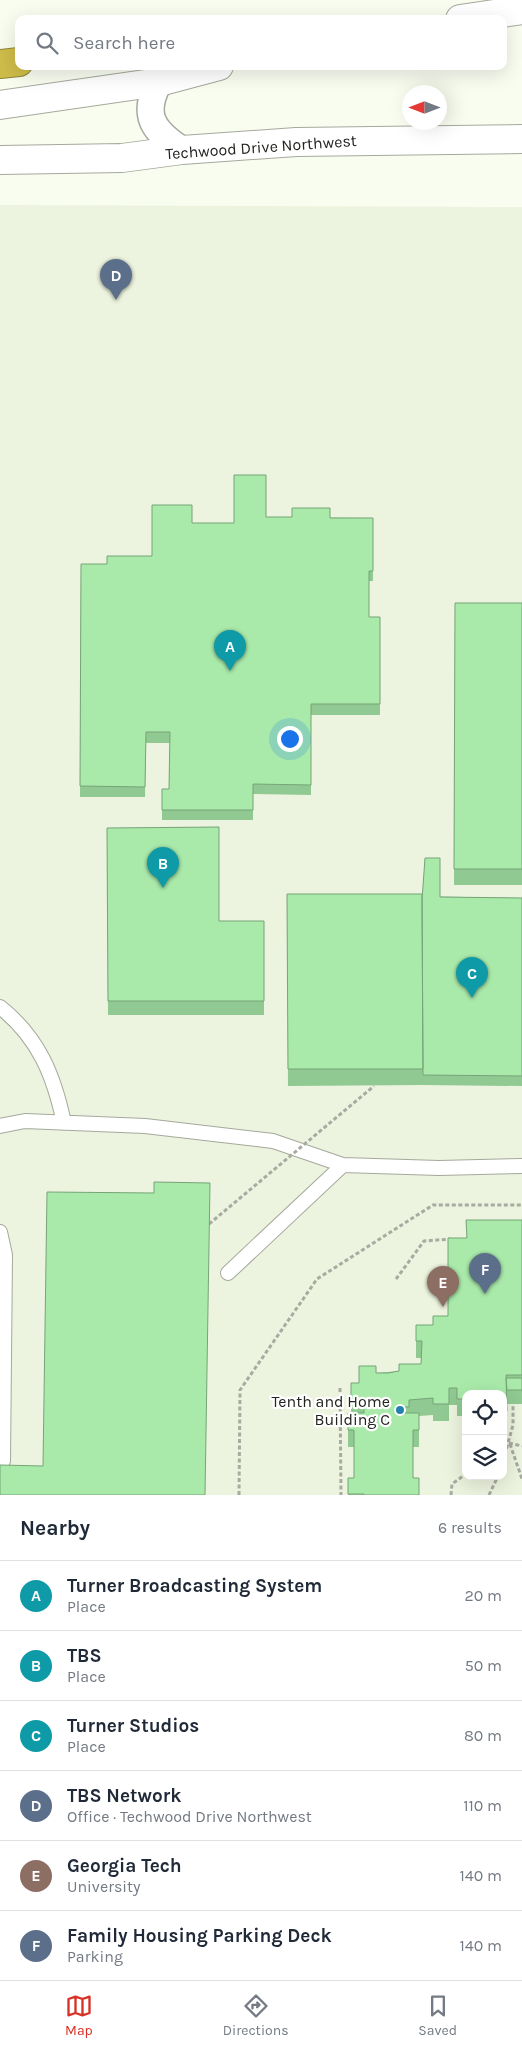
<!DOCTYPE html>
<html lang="en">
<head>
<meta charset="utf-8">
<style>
	:root { --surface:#fff; --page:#f6f6f7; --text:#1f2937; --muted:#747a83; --line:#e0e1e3; --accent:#d93025 }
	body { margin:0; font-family:Karla,sans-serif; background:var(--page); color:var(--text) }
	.controls { position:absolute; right:15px; bottom:15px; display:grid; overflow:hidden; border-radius:10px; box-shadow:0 5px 20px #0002 }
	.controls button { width:45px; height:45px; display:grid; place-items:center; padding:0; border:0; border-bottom:1px solid var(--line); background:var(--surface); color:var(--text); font:25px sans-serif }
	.compass { position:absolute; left:402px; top:85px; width:45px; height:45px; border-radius:50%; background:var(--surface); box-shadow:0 5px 20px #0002; rotate:270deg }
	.you { position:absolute; left:289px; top:738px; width:18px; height:18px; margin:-12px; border:4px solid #fff; border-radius:50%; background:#1a73e8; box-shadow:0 0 0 8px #1a73e833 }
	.badge { display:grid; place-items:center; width:32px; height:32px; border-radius:50%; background:var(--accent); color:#fff; font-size:16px; font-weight:700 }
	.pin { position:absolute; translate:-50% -41px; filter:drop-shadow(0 1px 2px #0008) }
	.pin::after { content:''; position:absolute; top:26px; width:18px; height:15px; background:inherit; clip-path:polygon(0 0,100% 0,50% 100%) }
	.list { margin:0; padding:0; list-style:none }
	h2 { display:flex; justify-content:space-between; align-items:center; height:65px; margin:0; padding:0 20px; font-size:21px }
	h2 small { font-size:16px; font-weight:400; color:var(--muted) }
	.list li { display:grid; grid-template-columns:32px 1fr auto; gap:15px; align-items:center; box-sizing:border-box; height:70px; padding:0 20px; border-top:1px solid var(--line) }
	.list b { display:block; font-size:19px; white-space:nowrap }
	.list p { margin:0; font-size:16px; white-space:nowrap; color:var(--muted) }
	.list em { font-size:16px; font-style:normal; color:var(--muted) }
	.icon { flex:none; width:28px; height:28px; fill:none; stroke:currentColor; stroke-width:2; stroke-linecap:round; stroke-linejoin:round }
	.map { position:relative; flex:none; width:522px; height:1495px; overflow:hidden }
	.search { position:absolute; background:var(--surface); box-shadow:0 5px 20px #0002; left:15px; right:15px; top:15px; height:55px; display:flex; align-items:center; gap:12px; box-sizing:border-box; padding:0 18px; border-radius:10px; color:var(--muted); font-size:19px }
	.sheet { height:485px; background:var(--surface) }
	nav { display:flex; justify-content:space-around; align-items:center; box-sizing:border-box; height:70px; border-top:1px solid var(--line); background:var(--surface); font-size:14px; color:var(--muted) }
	nav a { display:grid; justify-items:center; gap:2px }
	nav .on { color:var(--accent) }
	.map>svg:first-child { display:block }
	.built { fill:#ecf3de; fill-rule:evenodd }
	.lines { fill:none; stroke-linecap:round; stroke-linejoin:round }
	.service-casing { stroke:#a5a99c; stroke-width:16 }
	.minor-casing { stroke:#a5a99c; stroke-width:29 }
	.tertiary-casing { stroke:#a5a99c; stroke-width:30 }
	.motorway-casing { stroke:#92873b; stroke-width:30 }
	.path { stroke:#a8aba1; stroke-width:3; stroke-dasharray:4 2.5; stroke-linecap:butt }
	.service { stroke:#fff; stroke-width:14 }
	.minor { stroke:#fff; stroke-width:26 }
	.tertiary { stroke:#fff; stroke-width:28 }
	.motorway { stroke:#cebc4a; stroke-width:28 }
	.path-bridge { stroke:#a8aba1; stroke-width:3; stroke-dasharray:4 2.5; stroke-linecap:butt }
	.wall { fill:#91c992 }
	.building { fill:#a9eaaa; stroke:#76a477 }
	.poi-dot { fill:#2481ae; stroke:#fff; stroke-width:2 }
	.labels { text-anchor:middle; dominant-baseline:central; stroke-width:4.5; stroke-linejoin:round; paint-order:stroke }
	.street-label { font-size:16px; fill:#232420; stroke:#fff }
	.poi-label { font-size:16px; fill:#232420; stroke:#fff; text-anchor:end }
</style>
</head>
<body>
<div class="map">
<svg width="522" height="1495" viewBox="0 0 522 1495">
	<rect width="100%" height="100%" fill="#f9fdf0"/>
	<path class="built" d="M0 205 522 207V1495H0ZM466 1394H503V1476H466Z"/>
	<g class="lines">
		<g class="service-casing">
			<path id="service" d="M0 1007C39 1038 54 1076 64 1123
				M0 1126 25 1121 145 1126 273 1141 343 1165 439 1168 522 1166
				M0 1232 5 1255 3 1461 0 1466
				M228 1273 343 1165"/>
		</g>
		<g class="minor-casing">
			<path id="minor" d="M159 82C141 115 153 131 182 150"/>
		</g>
		<g class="tertiary-casing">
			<path id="tertiary" d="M460 19 522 10
				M0 105 159 82 219 66
				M0 160 122 158 182 150 296 142 522 139"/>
		</g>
		<g class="motorway-casing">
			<path id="motorway" d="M0 64 19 62"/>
		</g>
		<path class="path" d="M396 1279 424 1241 451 1239
			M340 1388 341 1495
			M509 1443 522 1446
			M510 1444 522 1479
			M503 1461 513 1425V1404
			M239 1495 240 1390 317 1279 433 1205H522
			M451 1495 452 1484 466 1474
			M489 1495 498 1476"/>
		<use href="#service" class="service"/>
		<use href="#minor" class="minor"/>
		<use href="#tertiary" class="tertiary"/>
		<use href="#motorway" class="motorway"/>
		<path class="path-bridge" d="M209 1224 374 1086"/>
	</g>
	<path class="wall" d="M266 517 373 518V581H369V617H380V715H311V795L253 794V820H162V789H169L170 743H146L145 797H80L81 564H107L152 556 192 523H234Z
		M455 603H522V885H454Z
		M107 828 219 921H264V1015H108Z
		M287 894 522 898V1086L423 1085 288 1086Z
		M466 1220H522V1404H507V1401V1428L503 1427V1394H466V1432V1416H457V1405H449V1421H433V1415L419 1416V1447H413V1478H419V1495H348V1478H354V1447H348V1413H351V1383H359L376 1373 399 1371 421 1364V1358H416V1325H433L448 1316 467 1238Z"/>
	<path class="building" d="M234 475H266V517H292V508H330V518H373V571H369V617H380V704H311V785L253 784V810H162V789H169L170 732H146L145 787 80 786 81 564H107V556H152V505H192V523H234Z
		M455 603H522V869H454Z
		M219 827V921H264V1001H108L107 828Z
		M425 858H440V897L522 898V1076L423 1075 422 900Z
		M287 894H422L423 1069H288Z
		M154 1182 210 1183 205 1495H0V1465L43 1466 47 1192 154 1193Z
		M466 1220H522V1375H506L507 1411H503V1394H466V1416V1399H457V1388H449V1404H433V1398L409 1400V1407H403V1413H419V1430H413V1478H419V1495H364V1494H348V1478H354V1430H348V1413H364V1399H351V1383H359V1366H376V1373H388L399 1371V1364H421L422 1341H416V1325H433V1316H448V1238H467Z
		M506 1378H522V1390H507Z"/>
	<circle class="poi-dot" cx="400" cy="1410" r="5"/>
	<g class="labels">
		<g class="street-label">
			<text transform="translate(261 147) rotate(-4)">Techwood Drive Northwest</text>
		</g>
		<g class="poi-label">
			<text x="390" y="1401">Tenth and Home<tspan x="390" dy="18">Building C</tspan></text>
		</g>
	</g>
</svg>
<div class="controls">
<button><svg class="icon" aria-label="locate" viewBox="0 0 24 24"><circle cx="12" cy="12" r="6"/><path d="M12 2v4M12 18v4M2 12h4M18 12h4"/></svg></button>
<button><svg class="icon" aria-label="layers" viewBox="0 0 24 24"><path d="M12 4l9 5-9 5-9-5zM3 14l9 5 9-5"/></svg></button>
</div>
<svg class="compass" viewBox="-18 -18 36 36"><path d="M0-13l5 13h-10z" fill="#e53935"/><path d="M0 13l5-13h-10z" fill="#747a83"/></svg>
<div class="you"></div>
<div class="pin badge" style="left:230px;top:671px;background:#0f9aa8">A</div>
<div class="pin badge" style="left:163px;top:888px;background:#0f9aa8">B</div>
<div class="pin badge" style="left:472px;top:998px;background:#0f9aa8">C</div>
<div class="pin badge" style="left:116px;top:300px;background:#5c6f8a">D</div>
<div class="pin badge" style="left:443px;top:1307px;background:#8d6e63">E</div>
<div class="pin badge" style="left:485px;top:1294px;background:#5c6f8a">F</div>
<div class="search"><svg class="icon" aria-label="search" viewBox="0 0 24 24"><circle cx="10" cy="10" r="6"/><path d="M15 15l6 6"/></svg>Search here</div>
</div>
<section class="sheet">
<h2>Nearby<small>6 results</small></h2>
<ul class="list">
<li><span class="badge" style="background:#0f9aa8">A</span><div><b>Turner Broadcasting System</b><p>Place</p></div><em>20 m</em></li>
<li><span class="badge" style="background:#0f9aa8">B</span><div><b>TBS</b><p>Place</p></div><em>50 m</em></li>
<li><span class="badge" style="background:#0f9aa8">C</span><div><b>Turner Studios</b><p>Place</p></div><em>80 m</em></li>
<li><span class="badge" style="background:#5c6f8a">D</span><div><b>TBS Network</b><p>Office · Techwood Drive Northwest</p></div><em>110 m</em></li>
<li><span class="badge" style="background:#8d6e63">E</span><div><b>Georgia Tech</b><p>University</p></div><em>140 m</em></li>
<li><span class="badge" style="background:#5c6f8a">F</span><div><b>Family Housing Parking Deck</b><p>Parking</p></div><em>140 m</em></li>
</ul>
</section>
<nav>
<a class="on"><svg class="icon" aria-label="map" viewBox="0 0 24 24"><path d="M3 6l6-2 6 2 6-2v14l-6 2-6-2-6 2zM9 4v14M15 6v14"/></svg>Map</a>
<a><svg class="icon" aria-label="directions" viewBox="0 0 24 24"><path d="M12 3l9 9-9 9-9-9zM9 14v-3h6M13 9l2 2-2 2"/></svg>Directions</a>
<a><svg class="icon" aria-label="saved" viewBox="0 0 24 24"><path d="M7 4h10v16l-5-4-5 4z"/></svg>Saved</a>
</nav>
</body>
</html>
